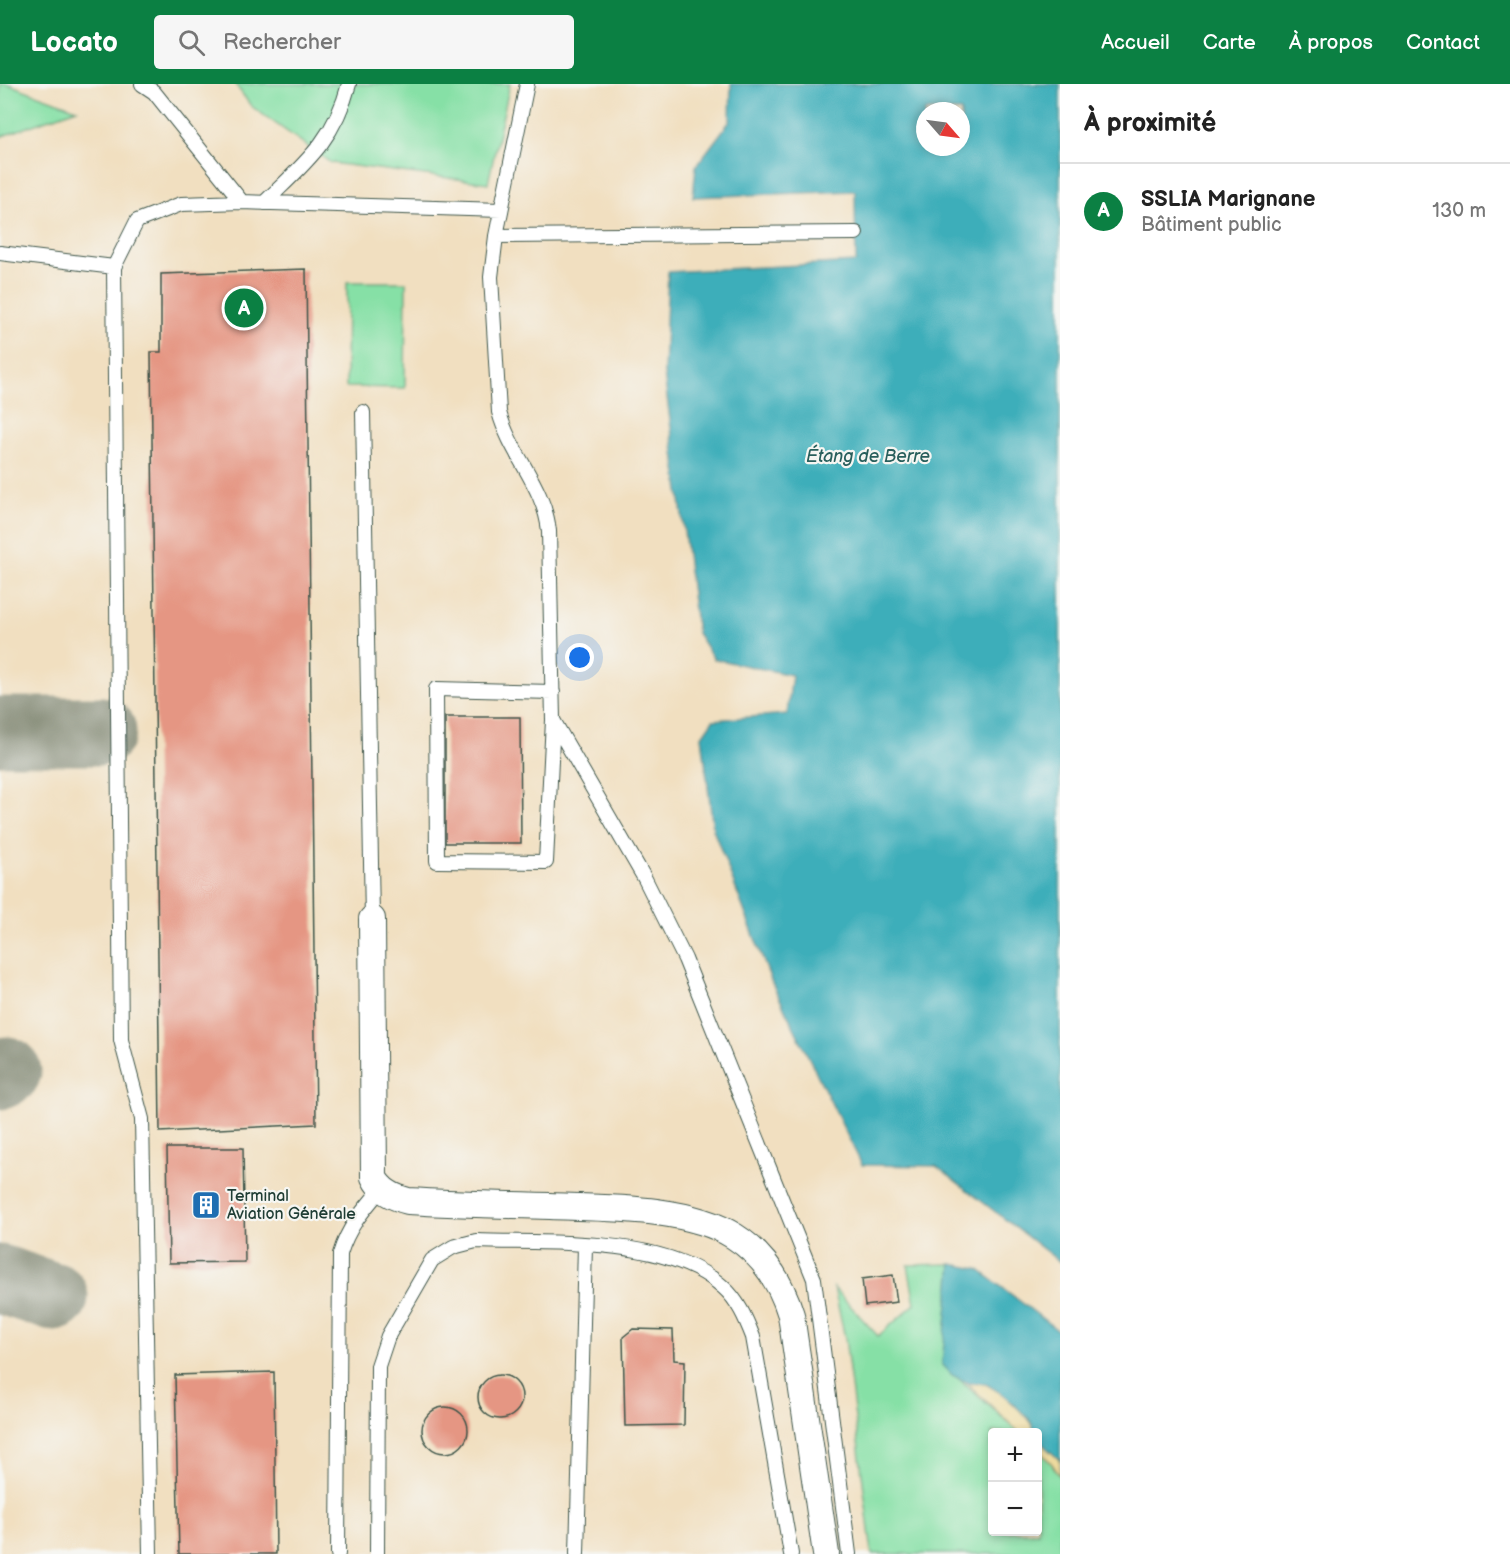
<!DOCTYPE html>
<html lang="fr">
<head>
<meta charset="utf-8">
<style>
	:root { --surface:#fff; --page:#f6f6f6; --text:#222; --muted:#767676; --line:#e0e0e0; --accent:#0b8043 }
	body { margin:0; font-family:"Balsamiq Sans",sans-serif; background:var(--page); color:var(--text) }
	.controls { position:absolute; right:18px; bottom:18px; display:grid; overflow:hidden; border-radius:6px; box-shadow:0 3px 9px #0003 }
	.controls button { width:54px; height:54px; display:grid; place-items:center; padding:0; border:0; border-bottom:2px solid var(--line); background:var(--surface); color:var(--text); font:30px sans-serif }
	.compass { position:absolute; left:916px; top:18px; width:54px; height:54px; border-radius:50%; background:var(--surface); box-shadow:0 3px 9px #0003; rotate:118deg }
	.you { position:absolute; left:580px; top:574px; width:21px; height:21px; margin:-15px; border:4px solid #fff; border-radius:50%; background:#1a73e8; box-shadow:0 0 0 9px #1a73e833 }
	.badge { display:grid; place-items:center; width:39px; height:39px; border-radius:50%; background:var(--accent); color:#fff; font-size:20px; font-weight:700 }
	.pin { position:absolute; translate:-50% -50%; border:3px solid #fff; box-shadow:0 2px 6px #0006 }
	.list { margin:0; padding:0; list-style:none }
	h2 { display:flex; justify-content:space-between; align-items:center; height:78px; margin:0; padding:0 24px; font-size:26px }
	h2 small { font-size:20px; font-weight:400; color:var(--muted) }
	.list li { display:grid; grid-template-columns:39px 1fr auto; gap:18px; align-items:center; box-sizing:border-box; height:96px; padding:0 24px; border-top:2px solid var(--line) }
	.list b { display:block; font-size:22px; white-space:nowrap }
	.list p { margin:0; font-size:20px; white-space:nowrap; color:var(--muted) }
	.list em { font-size:20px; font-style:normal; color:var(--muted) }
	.icon { flex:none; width:33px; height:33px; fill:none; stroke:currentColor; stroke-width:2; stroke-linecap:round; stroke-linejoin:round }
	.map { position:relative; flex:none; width:1060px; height:1470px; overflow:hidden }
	header { display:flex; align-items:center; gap:36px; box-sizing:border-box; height:84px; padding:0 30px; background:var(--accent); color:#fff }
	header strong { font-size:28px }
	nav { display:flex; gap:33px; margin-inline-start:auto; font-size:21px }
	.search { width:420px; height:54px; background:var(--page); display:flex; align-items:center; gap:15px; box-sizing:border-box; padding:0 21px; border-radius:6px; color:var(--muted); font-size:22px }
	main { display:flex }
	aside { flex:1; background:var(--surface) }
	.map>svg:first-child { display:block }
	.green { fill:#86e0a6; stroke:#528e6d; stroke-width:1.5 }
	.sand { fill:#eeda9e; stroke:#868c69; stroke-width:1.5 }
	.water { fill:#3eaeba; stroke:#2e7677; stroke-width:1.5; fill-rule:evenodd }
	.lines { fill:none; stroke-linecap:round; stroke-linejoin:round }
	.taxiway { stroke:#888e7a; stroke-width:69 }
	.building { fill:#e59683 }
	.service-casing { stroke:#3e5549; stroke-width:16 }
	.minor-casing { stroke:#3e5549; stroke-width:28 }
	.service { stroke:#fff; stroke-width:14 }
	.minor { stroke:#fff; stroke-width:26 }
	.labels { text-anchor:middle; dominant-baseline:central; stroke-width:4.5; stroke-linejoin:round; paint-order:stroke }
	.poi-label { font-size:16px; fill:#1f3d34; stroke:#f6f6f2; text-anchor:start }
	.water-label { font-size:18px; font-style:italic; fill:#285f5c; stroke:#f6f6f2 }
</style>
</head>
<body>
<header>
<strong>Locato</strong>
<div class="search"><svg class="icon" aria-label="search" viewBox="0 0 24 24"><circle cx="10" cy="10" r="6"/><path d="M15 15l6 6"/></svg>Rechercher</div>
<nav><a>Accueil</a><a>Carte</a><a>À propos</a><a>Contact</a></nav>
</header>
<main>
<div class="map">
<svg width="1060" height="1470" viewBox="0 0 1060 1470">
	<rect width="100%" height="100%" fill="#f6f6f2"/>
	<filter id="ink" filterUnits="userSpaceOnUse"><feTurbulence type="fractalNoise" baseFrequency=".0167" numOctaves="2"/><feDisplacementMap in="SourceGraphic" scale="12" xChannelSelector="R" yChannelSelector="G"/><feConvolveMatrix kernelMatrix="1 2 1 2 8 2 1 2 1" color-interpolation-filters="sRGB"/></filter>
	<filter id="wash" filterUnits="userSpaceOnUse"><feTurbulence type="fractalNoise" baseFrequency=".008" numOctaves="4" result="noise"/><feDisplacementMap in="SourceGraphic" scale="24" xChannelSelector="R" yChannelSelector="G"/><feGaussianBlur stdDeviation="1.35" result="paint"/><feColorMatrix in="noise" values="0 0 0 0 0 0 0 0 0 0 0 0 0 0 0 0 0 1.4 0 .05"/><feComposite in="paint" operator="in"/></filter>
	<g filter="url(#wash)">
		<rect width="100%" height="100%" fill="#f1dfc0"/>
		<path class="green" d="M0 0H8L77 25 0 53Z
			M235 0H510L488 99 331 79 251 22Z
			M347 198H406L405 304 346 303Z
			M952 1180 942 1280 1019 1348H992V1448H1038V1366L1052 1380 1060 1392V1470H872L845 1254 834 1204 878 1252 915 1220 908 1181Z"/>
		<path class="sand" d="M966 1298C972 1299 979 1298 985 1300 1005 1305 1028 1330 1036 1348H1019Z
			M1038 1353 1060 1376V1392L1052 1380 1038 1366Z"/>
		<path class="water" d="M731 0H1060V1178L936 1082 862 1081 772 899 713 745 702 652 713 636 787 630 792 591 714 575 697 549 664 289 668 188 856 178 855 107 693 113 696 82 730 37ZM925 27H961V63H925Z
			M952 1180 978 1185 1060 1248V1376L1039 1357 1030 1336 1004 1311 986 1300 966 1298 952 1291 942 1280Z"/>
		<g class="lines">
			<path class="taxiway" d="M0 647H102
				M0 991 7 987
				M0 1195 54 1213"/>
		</g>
		<g id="blocks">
			<path class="building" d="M306 185 316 1040 160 1048 151 268H161V190Z
				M445 633H520L521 759H445Z
				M167 1064H243L245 1178 169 1179Z
				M893 1191 897 1218 865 1222 862 1195Z
				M633 1245 673 1246 674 1276 685 1277 684 1341 625 1342 623 1253Z
				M274 1288 276 1470H179L175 1291Z
				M478 1313a22 22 0 1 1 44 0a22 22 0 1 1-44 0Z
				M422 1346a23 23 0 1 1 46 0a23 23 0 1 1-46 0Z"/>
		</g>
	</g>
	<g filter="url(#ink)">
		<use href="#blocks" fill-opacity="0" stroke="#3e5549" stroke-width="1.5"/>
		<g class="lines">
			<g class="service-casing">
				<path id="service" d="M142 0 154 8 242 118
					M527 0 496 152 491 193 499 328C511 372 544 401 549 447L553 636 546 778 437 777 436 605 553 608
					M264 119C304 80 334 57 349 0
					M496 152 856 149
					M0 169 114 183
					M363 328 372 835
					M553 636 645 795 685 875 814 1195 849 1470
					M150 1470 142 1035 121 956 114 183 137 137 181 120 242 118 501 126
					M338 1470 340 1170C348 1143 364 1125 382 1104
					M377 1470 378 1282 388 1252 432 1176 453 1163 476 1157C550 1160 666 1151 723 1203 738 1216 746 1235 753 1253L791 1470
					M577 1470 585 1162"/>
			</g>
			<g class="minor-casing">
				<path id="minor" d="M372 835 374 1093C380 1107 393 1113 408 1117 455 1120 502 1121 550 1122 603 1124 688 1122 734 1152 764 1171 781 1198 791 1231L826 1470"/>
			</g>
			<use href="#service" class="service"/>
			<use href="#minor" class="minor"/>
		</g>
	</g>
	<defs>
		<g id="building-square" transform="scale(1.5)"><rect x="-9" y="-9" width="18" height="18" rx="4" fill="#1f6fb2" stroke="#f6f6f2"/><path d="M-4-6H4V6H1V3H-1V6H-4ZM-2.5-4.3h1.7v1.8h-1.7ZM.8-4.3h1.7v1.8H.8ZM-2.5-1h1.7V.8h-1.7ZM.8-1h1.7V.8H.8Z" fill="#fff"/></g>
	</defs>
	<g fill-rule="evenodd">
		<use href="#building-square" x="206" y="1121"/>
	</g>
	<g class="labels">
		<g class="poi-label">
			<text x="227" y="1112">Terminal<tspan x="227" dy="18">Aviation Générale</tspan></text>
		</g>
		<g class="water-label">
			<text x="868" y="372">Étang de Berre</text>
		</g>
	</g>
</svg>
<div class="controls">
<button>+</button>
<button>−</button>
</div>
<svg class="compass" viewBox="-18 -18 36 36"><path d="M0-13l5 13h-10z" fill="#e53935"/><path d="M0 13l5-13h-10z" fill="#767676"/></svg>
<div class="you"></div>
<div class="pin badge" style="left:244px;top:224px">A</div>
</div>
<aside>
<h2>À proximité<small></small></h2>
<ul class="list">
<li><span class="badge">A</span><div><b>SSLIA Marignane</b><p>Bâtiment public</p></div><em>130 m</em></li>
</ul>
</aside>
</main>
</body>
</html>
